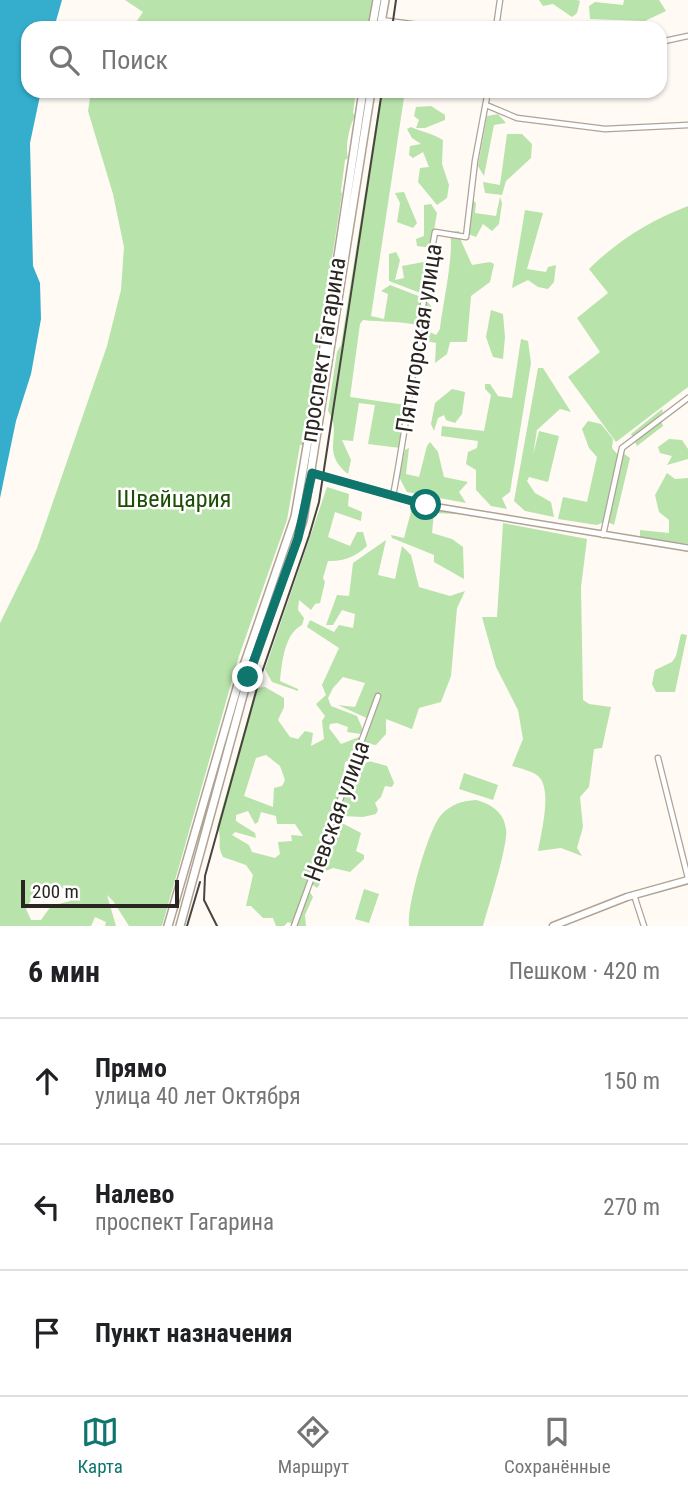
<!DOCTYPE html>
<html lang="ru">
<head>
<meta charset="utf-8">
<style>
	:root { --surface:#fff; --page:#f2f2f2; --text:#202124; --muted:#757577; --line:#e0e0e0; --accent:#0f766e }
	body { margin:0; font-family:"Roboto Condensed",sans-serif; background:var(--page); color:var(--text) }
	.scale { position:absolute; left:21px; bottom:18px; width:158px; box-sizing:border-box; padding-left:7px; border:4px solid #2a2520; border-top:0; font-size:19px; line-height:24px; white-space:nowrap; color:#2a2520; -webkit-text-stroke:5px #fff; paint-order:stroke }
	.stop { position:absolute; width:21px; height:21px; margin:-16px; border:5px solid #0f766e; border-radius:50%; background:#fff }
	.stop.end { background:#0f766e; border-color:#fff; box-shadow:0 2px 7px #0008 }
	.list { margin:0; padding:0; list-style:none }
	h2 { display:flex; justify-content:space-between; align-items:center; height:91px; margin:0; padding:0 28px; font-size:30px }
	h2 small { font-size:23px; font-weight:400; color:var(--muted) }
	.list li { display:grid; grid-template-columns:46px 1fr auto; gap:21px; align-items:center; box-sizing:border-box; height:126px; padding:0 28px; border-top:2px solid var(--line) }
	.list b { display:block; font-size:26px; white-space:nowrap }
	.list p { margin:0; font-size:23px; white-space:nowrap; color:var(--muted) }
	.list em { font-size:23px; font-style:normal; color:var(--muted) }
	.icon { flex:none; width:38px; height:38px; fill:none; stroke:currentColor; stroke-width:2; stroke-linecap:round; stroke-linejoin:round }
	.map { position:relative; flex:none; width:688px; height:926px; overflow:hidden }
	.search { position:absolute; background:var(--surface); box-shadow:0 2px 5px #0004; left:21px; right:21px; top:21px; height:77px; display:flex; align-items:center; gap:18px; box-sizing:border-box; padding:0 24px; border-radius:21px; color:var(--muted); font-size:26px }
	.sheet { height:469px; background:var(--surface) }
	nav { display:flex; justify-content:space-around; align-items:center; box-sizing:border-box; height:98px; border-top:2px solid var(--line); background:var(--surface); font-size:19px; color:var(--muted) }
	nav a { display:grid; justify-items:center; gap:4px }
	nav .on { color:var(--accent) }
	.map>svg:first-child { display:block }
	.green { fill:#b8e3ab; fill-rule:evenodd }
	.water { fill:#34aecc }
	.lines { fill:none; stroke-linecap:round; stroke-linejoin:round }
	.minor-casing { stroke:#afa396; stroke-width:7 }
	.tertiary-casing { stroke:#afa396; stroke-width:8 }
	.secondary-casing { stroke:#afa396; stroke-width:9 }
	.primary-casing { stroke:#afa396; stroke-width:10 }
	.minor { stroke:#fff; stroke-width:4.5 }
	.tertiary { stroke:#fff; stroke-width:5 }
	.secondary { stroke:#fff; stroke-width:6 }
	.primary { stroke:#fff; stroke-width:7 }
	.tram { stroke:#49443f; stroke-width:2 }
	.route { stroke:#0f766e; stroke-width:9 }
	.labels { text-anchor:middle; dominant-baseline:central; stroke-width:5; stroke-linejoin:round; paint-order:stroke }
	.street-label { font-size:24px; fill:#2a2520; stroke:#fff }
	.park-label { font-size:24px; fill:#1c4e04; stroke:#fff }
</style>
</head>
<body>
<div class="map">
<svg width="688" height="926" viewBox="0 0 688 926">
	<rect width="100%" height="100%" fill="#fffaf4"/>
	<path class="green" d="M125 0H372L368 28H132L143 12Z
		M539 0H577L580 1 577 13 572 17 553 4 543 6Z
		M624 0H659L666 11 645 21 590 19 589 6 595 2 623 5Z
		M91 91H356L353 113 355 116C349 126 345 147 348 158L345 160 341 191 342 194 303 445H300L287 520 239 656 162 926H129L113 901 107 895 116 926H105L106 922 95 917 91 926H0V623L37 548 107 346 121 290 124 247 113 194 88 111ZM55 883 64 889 74 890 70 901 51 906 41 920H31L26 909 37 890 48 888Z
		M381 91H405L371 316 384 319 388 294 381 291 390 285 421 297 417 325C399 321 382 322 363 320L360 324 350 397 406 405 400 448 368 444 375 405 359 403 353 441 342 440 351 460 348 474C319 451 344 434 328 411L337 352 341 345Z
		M431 106 445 115V120L425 128H416L419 120 414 116 416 107Z
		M498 114 506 123 494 125 484 176 478 166 487 116Z
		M411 127C422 132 432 133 443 140L442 164 449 185 447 198 437 205 418 182 420 168 429 167 423 152 413 158 409 155 410 146 421 144 412 138 407 129Z
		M507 134H522L532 144 531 158 506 181 502 195 485 193 483 182 500 185Z
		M404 192 417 223 413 228 397 222 400 203 395 193Z
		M500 197 502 203 499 224 492 231 483 224 476 237 468 234 473 200 476 203 475 213 496 216Z
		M431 204 437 213 431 248 417 246 416 239 424 236V205Z
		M688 206V387L616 442 568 377 600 352 577 318 608 293 589 269C617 241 651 220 688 206Z
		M525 210 543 213 527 269 546 272 548 267 556 265 554 282 548 289 538 287 528 280 512 288Z
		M459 231 462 243 472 265 490 262 494 264 490 282 471 296 467 342H450L447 354 435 363 436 343 427 341 420 333 426 300 431 306 428 331 436 335 440 329C442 308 456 246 449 232Z
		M396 252 400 260 395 280 404 278 402 266 429 261 423 294 389 281V254Z
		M491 310 503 314 505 337 503 359 493 357 486 337Z
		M521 339 528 341 531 363 510 492 502 498 507 509 491 506 476 490V470L466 464 468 452 477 448 478 441 441 436 442 426 484 431 491 395 485 389V384H490L498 396 512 398Z
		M538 368H543L571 412 560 409 537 430 533 455 539 431 559 436 548 482 529 477 527 481 535 493 551 502 554 517 525 511 514 501Z
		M452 389 465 392 462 414 455 423 446 420 444 415 438 418 434 431 431 424 435 403Z
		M662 409 663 412 659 416 663 426 637 446 631 434Z
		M588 421 601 424 613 439 612 448 618 455 604 522 597 525 558 519 563 497 587 502 597 457 589 448 582 429Z
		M669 439 682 440 688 449V459L667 465 672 456 660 453 658 447Z
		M430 442 438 452 444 477 468 482 459 492 466 503 407 492 399 477 405 450 409 448 406 474 419 477 427 446Z
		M623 453 630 458 614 525 608 522Z
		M667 473 675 479 688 478V544L640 537V530L669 533V520L659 512 655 495Z
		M327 487 349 494 348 506 362 512 361 521 335 512 328 537 350 546 357 532H363L367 546C357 556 343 562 328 561L323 578 325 582 320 603 315 604 311 610 299 600 298 610 304 618 302 625C284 634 282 663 280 681L298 689V691L272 682 265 669Z
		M409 501 459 512V514L434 513 432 533 452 539 463 547 464 579 434 562V555L392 538 391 535 404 538 411 512Z
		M503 523 587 539 581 587 583 700 589 704 611 707 602 748 594 749 589 787 580 797 583 827 577 848 582 856 561 848 538 851C541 833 553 789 538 776 532 771 520 768 512 766L523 739 518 710 496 667 482 617H497Z
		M386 540 378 575 395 579 402 546 411 555 419 587 450 596 465 591 457 608 451 676 441 702 419 708 412 729 386 719V734L376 745 364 743 371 720 338 705 355 707 365 683 343 677 333 688 328 698 331 706 357 716 363 730 361 734 347 732 348 727 337 723 330 724 329 728 341 744 359 737 364 746 361 756 345 762 344 770 360 767 369 761 387 766 394 783 392 787 385 786 381 797 375 803 378 810 376 814 363 817 343 816 342 823 361 833 356 851 364 855V859L350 872 333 868 316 875 315 879 322 881 317 888 313 885 308 889 313 897 305 915 306 926H297L288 922 284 926H276L273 918H263L251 906H246L253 875 246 865 223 857C216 845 223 838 217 827L256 688 265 687 284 698V707L278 720 290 737 298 739 305 731 313 733 311 746 324 739 322 721 325 716 316 704 326 695 322 685 339 648 307 627 310 620 334 632 339 625 353 628 355 614 342 610 333 625H326L337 595 349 596 353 563ZM266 755 280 766 285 780 282 786 274 788 273 807 244 796 256 758ZM248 811 255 824 258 822 261 812 276 816 277 824H295L303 836 291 835 292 841 278 842 280 854 275 858 252 852 249 845 232 835 235 832 256 838 255 833 236 821V815Z
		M681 634 687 635 675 692H656L652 684 655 670 672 662 676 656Z
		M464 773 498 785 493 800 459 789Z
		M476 800C491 804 504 812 506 829 509 843 488 907 483 926H409C407 905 428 830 441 815 451 804 462 801 476 800Z
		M364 889 379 894 369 923 355 919Z"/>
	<path class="water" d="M0 0H62L54 28H28V91H41L30 143 33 266 40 283 41 319 31 374 16 421 0 498Z"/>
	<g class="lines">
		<g class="minor-casing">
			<path id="minor" d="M381 20 434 27 495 28
				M496 28 500 0
				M660 42 688 36
				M486 105 517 118 605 129 688 125
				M393 496C410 408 419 320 435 232L466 237 475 161 488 91
				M603 535 622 448 688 398
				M658 758 688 878
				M634 895 644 926
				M294 926 378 696"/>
		</g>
		<g class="tertiary-casing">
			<path id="tertiary" d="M312 473 426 505 688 548"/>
		</g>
		<g class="secondary-casing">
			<path id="secondary" d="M553 926 627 897 688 880"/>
		</g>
		<g class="primary-casing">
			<path id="primary" d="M372 28 377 0
				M380 28 385 0
				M168 926 241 674 295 517 327 329 363 91
				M180 926 248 677 303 520 371 91"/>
		</g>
		<use href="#minor" class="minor"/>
		<use href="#tertiary" class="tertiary"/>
		<use href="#secondary" class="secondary"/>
		<use href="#primary" class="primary"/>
		<path class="tram" d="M392 28 396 0
			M187 926 200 882
			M217 926 204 900 205 876 259 681 309 536 319 502 382 91"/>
	</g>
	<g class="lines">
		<path class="route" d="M248 677 298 538 312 473 426 505"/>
	</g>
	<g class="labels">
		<g class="street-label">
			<text transform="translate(419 338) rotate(-81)">Пятигорская улица</text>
			<text transform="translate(323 350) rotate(-81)">проспект Гагарина</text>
			<text transform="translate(337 811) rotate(-70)">Невская улица</text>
		</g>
		<g class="park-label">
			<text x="174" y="499">Швейцария</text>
		</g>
	</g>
</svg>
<div class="scale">200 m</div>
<div class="stop" style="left:426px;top:505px"></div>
<div class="stop end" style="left:248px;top:677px"></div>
<div class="search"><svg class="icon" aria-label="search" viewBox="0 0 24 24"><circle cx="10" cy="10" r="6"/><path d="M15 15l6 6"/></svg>Поиск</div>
</div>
<section class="sheet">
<h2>6 мин<small>Пешком · 420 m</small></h2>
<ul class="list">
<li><svg class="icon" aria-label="ahead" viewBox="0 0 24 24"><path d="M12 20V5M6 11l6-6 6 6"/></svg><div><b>Прямо</b><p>улица 40 лет Октября</p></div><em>150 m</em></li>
<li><svg class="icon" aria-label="left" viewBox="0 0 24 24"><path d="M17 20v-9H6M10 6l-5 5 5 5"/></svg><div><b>Налево</b><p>проспект Гагарина</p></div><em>270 m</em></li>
<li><svg class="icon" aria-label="arrive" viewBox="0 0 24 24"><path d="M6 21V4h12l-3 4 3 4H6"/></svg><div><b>Пункт назначения</b></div></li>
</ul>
</section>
<nav>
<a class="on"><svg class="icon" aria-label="map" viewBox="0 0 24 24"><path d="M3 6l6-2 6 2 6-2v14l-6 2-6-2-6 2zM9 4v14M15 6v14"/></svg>Карта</a>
<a><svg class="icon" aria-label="directions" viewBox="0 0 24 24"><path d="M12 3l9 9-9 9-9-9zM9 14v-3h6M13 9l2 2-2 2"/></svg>Маршрут</a>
<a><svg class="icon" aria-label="saved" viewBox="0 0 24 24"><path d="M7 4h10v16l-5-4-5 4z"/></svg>Сохранённые</a>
</nav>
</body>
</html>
